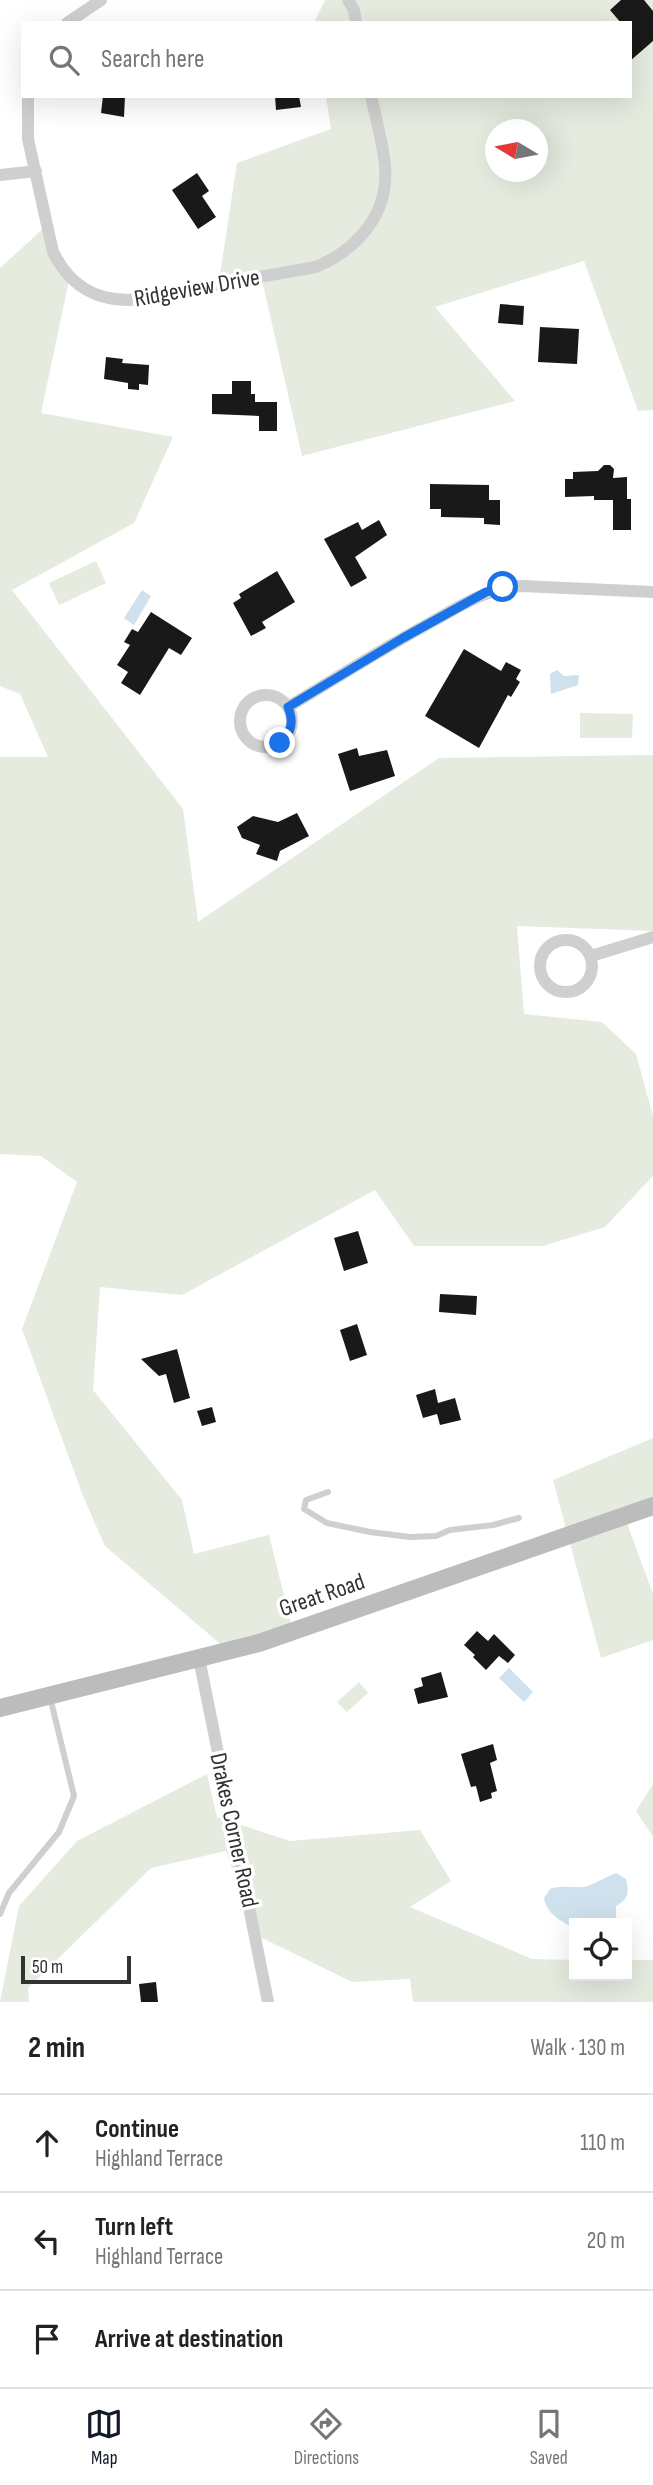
<!DOCTYPE html>
<html lang="en">
<head>
<meta charset="utf-8">
<style>
	:root { --surface:#fff; --page:#f2f2f2; --text:#222; --muted:#767676; --line:#e0e0e0; --accent:#111827 }
	body { margin:0; font-family:"Sofia Sans Condensed",sans-serif; background:var(--page); color:var(--text) }
	.controls { position:absolute; right:21px; bottom:21px; display:grid; overflow:hidden; border-radius:0px; box-shadow:0 7px 28px #0002 }
	.controls button { width:63px; height:63px; display:grid; place-items:center; padding:0; border:0; border-bottom:2px solid var(--line); background:var(--surface); color:var(--text); font:35px sans-serif }
	.compass { position:absolute; left:485px; top:119px; width:63px; height:63px; border-radius:50%; background:var(--surface); box-shadow:0 7px 28px #0002; rotate:280deg }
	.scale { position:absolute; left:21px; bottom:18px; width:110px; box-sizing:border-box; padding-left:7px; border:4px solid #323232; border-top:0; font-size:19px; line-height:24px; white-space:nowrap; color:#323232; -webkit-text-stroke:5px #fff; paint-order:stroke }
	.stop { position:absolute; width:21px; height:21px; margin:-16px; border:5px solid #1a73e8; border-radius:50%; background:#fff }
	.stop.end { background:#1a73e8; border-color:#fff; box-shadow:0 2px 7px #0008 }
	.list { margin:0; padding:0; list-style:none }
	h2 { display:flex; justify-content:space-between; align-items:center; height:91px; margin:0; padding:0 28px; font-size:30px }
	h2 small { font-size:23px; font-weight:400; color:var(--muted) }
	.list li { display:grid; grid-template-columns:46px 1fr auto; gap:21px; align-items:center; box-sizing:border-box; height:98px; padding:0 28px; border-top:2px solid var(--line) }
	.list b { display:block; font-size:26px; white-space:nowrap }
	.list p { margin:0; font-size:23px; white-space:nowrap; color:var(--muted) }
	.list em { font-size:23px; font-style:normal; color:var(--muted) }
	.icon { flex:none; width:38px; height:38px; fill:none; stroke:currentColor; stroke-width:2; stroke-linecap:round; stroke-linejoin:round }
	.map { position:relative; flex:none; width:653px; height:2002px; overflow:hidden }
	.search { position:absolute; background:var(--surface); box-shadow:0 7px 28px #0002; left:21px; right:21px; top:21px; height:77px; display:flex; align-items:center; gap:18px; box-sizing:border-box; padding:0 24px; border-radius:0px; color:var(--muted); font-size:26px }
	.sheet { height:385px; background:var(--surface) }
	nav { display:flex; justify-content:space-around; align-items:center; box-sizing:border-box; height:98px; border-top:2px solid var(--line); background:var(--surface); font-size:19px; color:var(--muted) }
	nav a { display:grid; justify-items:center; gap:4px }
	nav .on { color:var(--accent) }
	.map>svg:first-child { display:block }
	.green { fill:#e5ebdf; fill-rule:evenodd }
	.water { fill:#cfe1ec }
	.building { fill:#191919 }
	.lines { fill:none; stroke-linecap:round; stroke-linejoin:round }
	.lane { stroke:#cfcfcf; stroke-width:6 }
	.street { stroke:#cfcfcf; stroke-width:12 }
	.secondary { stroke:#bcbcbc; stroke-width:18 }
	.route { stroke:#1a73e8; stroke-width:9 }
	.labels { text-anchor:middle; dominant-baseline:central; stroke-width:7; stroke-linejoin:round; paint-order:stroke }
	.street-label { font-size:24px; fill:#323232; stroke:#fff }
</style>
</head>
<body>
<div class="map">
<svg width="653" height="2002" viewBox="0 0 653 2002">
	<rect width="100%" height="100%" fill="#fff"/>
	<path class="green" d="M325 0H653V410L638 411 584 261 435 307 515 401 302 456 263 284 218 288 237 163 331 129 326 96H630V23H314ZM496 130H538V172H496Z
		M45 227 71 271 41 413 173 437 134 523 12 590 183 809 198 922 439 758 653 755V931L517 926 524 1014 602 1022 636 1054 653 1116V1176L605 1227 543 1246H414L375 1190 182 1295 100 1287 93 1390 182 1500 194 1554 269 1535 293 1632 224 1647 105 1546 83 1496 22 1329 77 1182 41 1156 0 1154V757H48L20 694 0 686V268Z
		M96 561 106 583 59 605 49 583Z
		M580 713 633 714 632 738H580Z
		M653 1438V1504L624 1515 653 1594V1640L601 1658 553 1480Z
		M359 1682 368 1693 347 1712 337 1702Z
		M207 1774 217 1817 290 1841 420 1830 451 1881 410 1907 532 1959 574 1960V1976H627V1960H653V2002H413L410 1979 352 1982 254 1934 226 1851 151 1868 28 1988 29 2002H0L19 1906 77 1841Z
		M653 1784V1837L636 1811Z"/>
	<path class="water" d="M142 590 151 596 134 625 124 618Z
		M557 670 564 676 579 675 578 685 551 694 550 674Z
		M509 1668 533 1692 524 1702 499 1678Z
		M616 1873 626 1879C629 1892 629 1899 616 1906V1916L619 1923H574V1929C561 1920 547 1915 544 1898L550 1889C562 1885 572 1888 584 1887 591 1886 608 1876 616 1873Z"/>
	<path class="building" d="M621 0H644L653 11V41L630 61V23H621L610 10Z
		M103 96H125L124 117 101 113Z
		M275 96H299L301 107 276 110Z
		M197 173 209 191 202 196 216 217 198 229 172 190Z
		M500 304 524 306 523 325 498 323Z
		M540 327 579 329 577 364 538 362Z
		M106 357 123 359 122 363 149 365 148 385 139 384V390L128 389V383L104 379Z
		M232 381H251V394H255V402H277V431H259V416L212 414V394H232Z
		M604 465H610L614 469 613 478 627 477V499H631V530H613V500H594V496L565 497V479H573V472L598 471Z
		M430 484 489 485V500H500V525L484 524V518L441 517V509H430Z
		M379 520 387 535 355 557 367 578 351 587 324 539 358 522 362 530Z
		M277 571 295 602 262 622 266 628 251 636 233 603 241 598 239 594Z
		M151 612 192 638 181 655 169 648 140 695 121 683 128 672 117 665 130 645 124 642 132 629 138 632Z
		M464 649 501 671 506 662 521 670 516 679 520 682 511 697 508 695 479 748 425 716Z
		M357 748 359 756 387 750 395 776 350 791 338 754Z
		M297 813 309 836 280 851 277 861 256 854 260 845 242 838 237 827 253 816 278 822Z
		M358 1231 368 1263 344 1271 334 1238Z
		M440 1294 477 1296 476 1315 439 1312Z
		M357 1324 367 1355 350 1361 340 1330Z
		M177 1349 190 1398 174 1403 166 1374 159 1376 141 1359Z
		M435 1389 438 1403 455 1398 461 1420 440 1425 437 1414 423 1418 416 1395Z
		M212 1407 216 1422 202 1426 197 1411Z
		M477 1631 488 1641 494 1634 515 1655 508 1663 499 1656 486 1670 473 1657 475 1655 464 1645Z
		M441 1672 448 1697 418 1704 414 1689 423 1686 421 1678Z
		M493 1744 497 1760 490 1763 497 1791 491 1793 492 1798 480 1802 476 1786 471 1787 461 1754Z
		M156 1982 158 2002H141L139 1984Z"/>
	<g class="lines">
		<path class="lane" d="M328 1492 306 1500 304 1509 327 1523 370 1532 410 1537 436 1536 450 1530 493 1525 519 1518
			M0 1914 9 1893 59 1832 74 1796 50 1697"/>
		<path class="street" d="M348 0 354 10 356 23
			M67 23 101 0
			M28 96V139L53 252C69 284 93 300 129 300L316 267C358 249 389 214 385 166 383 143 376 119 371 96
			M0 175 36 171
			M240 721a26 26 0 1 1 52 0a26 26 0 1 1-52 0Z
			M288 707C335 679 380 650 428 624 459 607 486 588 522 586L653 592
			M540 966a26 26 0 1 1 52 0a26 26 0 1 1-52 0Z
			M591 956 653 937
			M199 1658 268 2002"/>
		<path class="secondary" d="M0 1708 259 1643 653 1506"/>
	</g>
	<g class="lines">
		<path class="route" d="M280 743C292 732 294 722 288 707L403 638 486 592 503 587"/>
	</g>
	<g class="labels">
		<g class="street-label">
			<text transform="translate(197 288) rotate(-10)">Ridgeview Drive</text>
			<text transform="translate(322 1595) rotate(-19)">Great Road</text>
			<text transform="translate(234 1830) rotate(78)">Drakes Corner Road</text>
		</g>
	</g>
</svg>
<div class="controls">
<button><svg class="icon" aria-label="locate" viewBox="0 0 24 24"><circle cx="12" cy="12" r="6"/><path d="M12 2v4M12 18v4M2 12h4M18 12h4"/></svg></button>
</div>
<svg class="compass" viewBox="-18 -18 36 36"><path d="M0-13l5 13h-10z" fill="#e53935"/><path d="M0 13l5-13h-10z" fill="#767676"/></svg>
<div class="scale">50 m</div>
<div class="stop" style="left:503px;top:587px"></div>
<div class="stop end" style="left:280px;top:743px"></div>
<div class="search"><svg class="icon" aria-label="search" viewBox="0 0 24 24"><circle cx="10" cy="10" r="6"/><path d="M15 15l6 6"/></svg>Search here</div>
</div>
<section class="sheet">
<h2>2 min<small>Walk · 130 m</small></h2>
<ul class="list">
<li><svg class="icon" aria-label="ahead" viewBox="0 0 24 24"><path d="M12 20V5M6 11l6-6 6 6"/></svg><div><b>Continue</b><p>Highland Terrace</p></div><em>110 m</em></li>
<li><svg class="icon" aria-label="left" viewBox="0 0 24 24"><path d="M17 20v-9H6M10 6l-5 5 5 5"/></svg><div><b>Turn left</b><p>Highland Terrace</p></div><em>20 m</em></li>
<li><svg class="icon" aria-label="arrive" viewBox="0 0 24 24"><path d="M6 21V4h12l-3 4 3 4H6"/></svg><div><b>Arrive at destination</b></div></li>
</ul>
</section>
<nav>
<a class="on"><svg class="icon" aria-label="map" viewBox="0 0 24 24"><path d="M3 6l6-2 6 2 6-2v14l-6 2-6-2-6 2zM9 4v14M15 6v14"/></svg>Map</a>
<a><svg class="icon" aria-label="directions" viewBox="0 0 24 24"><path d="M12 3l9 9-9 9-9-9zM9 14v-3h6M13 9l2 2-2 2"/></svg>Directions</a>
<a><svg class="icon" aria-label="saved" viewBox="0 0 24 24"><path d="M7 4h10v16l-5-4-5 4z"/></svg>Saved</a>
</nav>
</body>
</html>
